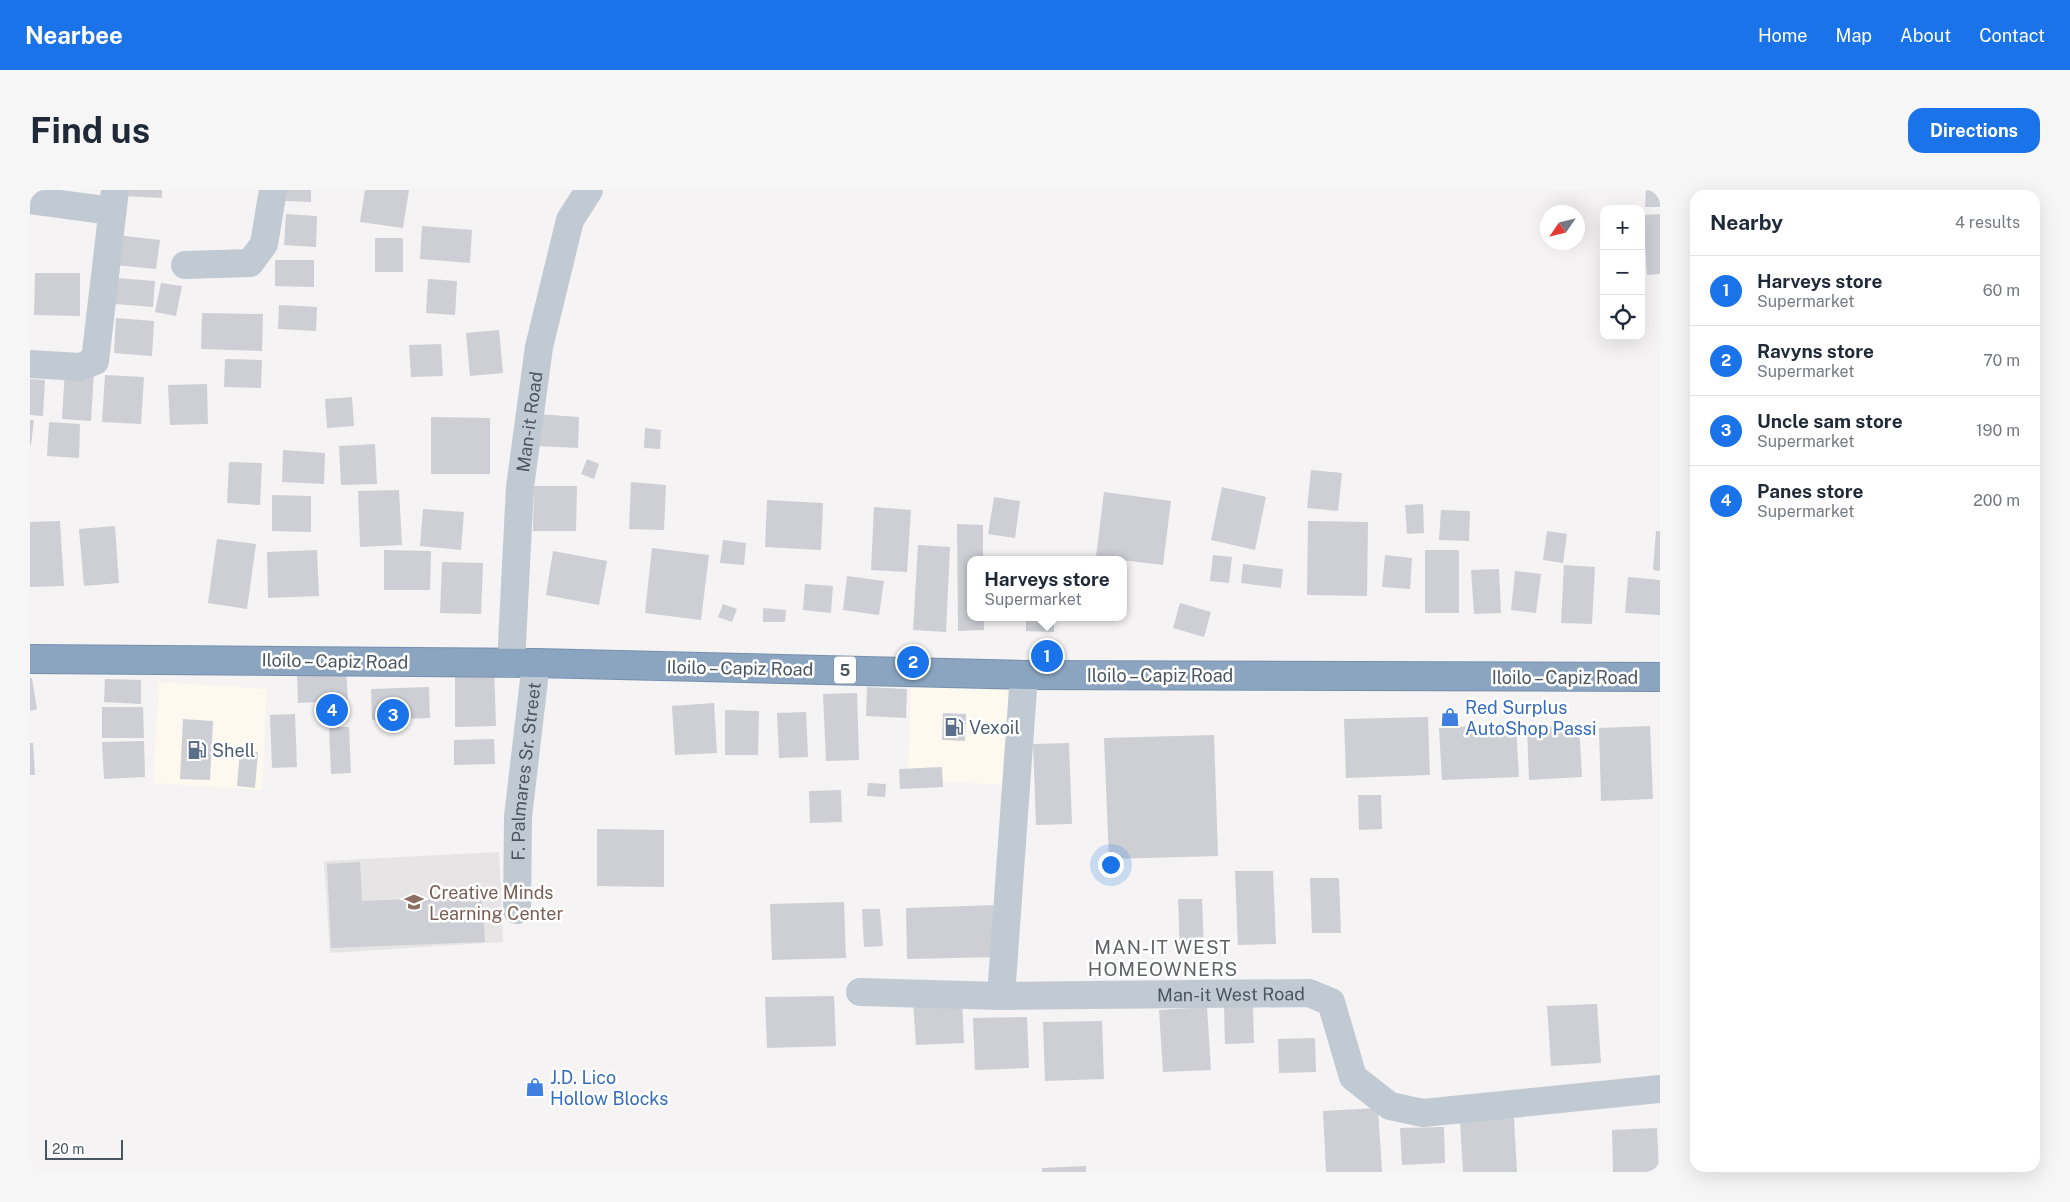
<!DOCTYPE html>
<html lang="en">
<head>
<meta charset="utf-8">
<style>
	:root { --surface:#fff; --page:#f6f6f7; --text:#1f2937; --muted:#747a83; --line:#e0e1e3; --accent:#1a73e8 }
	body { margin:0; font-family:"Public Sans",sans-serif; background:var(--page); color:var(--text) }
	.controls { position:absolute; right:15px; top:15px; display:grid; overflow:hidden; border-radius:10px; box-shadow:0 5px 20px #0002 }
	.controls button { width:45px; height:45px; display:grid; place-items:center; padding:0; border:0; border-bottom:1px solid var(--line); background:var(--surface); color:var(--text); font:25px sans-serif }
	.compass { position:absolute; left:1510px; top:15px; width:45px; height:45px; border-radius:50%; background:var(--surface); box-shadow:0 5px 20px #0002; rotate:235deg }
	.scale { position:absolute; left:15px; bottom:12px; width:78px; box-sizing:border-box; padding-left:5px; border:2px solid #4a5661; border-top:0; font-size:14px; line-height:18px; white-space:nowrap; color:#4a5661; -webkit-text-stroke:4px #fff; paint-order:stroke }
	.you { position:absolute; left:1080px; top:674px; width:18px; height:18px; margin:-12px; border:4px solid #fff; border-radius:50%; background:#1a73e8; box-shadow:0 0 0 8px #1a73e833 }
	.badge { display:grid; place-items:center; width:32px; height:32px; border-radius:50%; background:var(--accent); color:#fff; font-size:16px; font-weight:700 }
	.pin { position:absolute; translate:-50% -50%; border:2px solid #fff; box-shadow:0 1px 5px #0006 }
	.popup { position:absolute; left:937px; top:366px; width:160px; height:65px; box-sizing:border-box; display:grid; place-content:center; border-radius:10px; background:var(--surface); filter:drop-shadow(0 1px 4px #0005); font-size:16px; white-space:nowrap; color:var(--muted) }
	.popup b { font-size:19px; color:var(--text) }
	.popup::after { content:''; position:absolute; left:50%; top:100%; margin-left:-10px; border:10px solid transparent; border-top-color:var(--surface) }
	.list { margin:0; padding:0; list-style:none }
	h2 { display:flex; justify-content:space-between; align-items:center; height:65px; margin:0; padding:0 20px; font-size:21px }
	h2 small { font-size:16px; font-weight:400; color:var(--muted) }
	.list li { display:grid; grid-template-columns:32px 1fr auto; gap:15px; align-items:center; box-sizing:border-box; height:70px; padding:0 20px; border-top:1px solid var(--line) }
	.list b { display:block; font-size:19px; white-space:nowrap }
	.list p { margin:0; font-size:16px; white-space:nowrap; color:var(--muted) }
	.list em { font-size:16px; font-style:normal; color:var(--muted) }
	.icon { flex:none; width:28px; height:28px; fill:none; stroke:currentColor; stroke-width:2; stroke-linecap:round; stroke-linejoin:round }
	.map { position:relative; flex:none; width:1630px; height:982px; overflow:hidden; border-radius:15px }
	header { display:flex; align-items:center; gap:30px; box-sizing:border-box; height:70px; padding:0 25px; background:var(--accent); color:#fff }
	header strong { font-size:24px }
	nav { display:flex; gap:28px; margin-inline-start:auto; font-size:18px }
	.intro { display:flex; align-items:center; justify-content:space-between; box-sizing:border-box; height:120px; padding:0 30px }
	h1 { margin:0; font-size:35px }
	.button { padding:12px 22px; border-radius:15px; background:var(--accent); color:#fff; font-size:18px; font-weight:700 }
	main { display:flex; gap:30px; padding:0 30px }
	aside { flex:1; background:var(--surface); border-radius:15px; box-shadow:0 5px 20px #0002 }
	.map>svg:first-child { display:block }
	.commercial { fill:#fdf9ef }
	.education { fill:#e6e4e5 }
	.building { fill:#cdcfd5 }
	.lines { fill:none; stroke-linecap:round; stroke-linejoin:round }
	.highway-casing { stroke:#7690ad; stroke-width:30 }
	.minor { stroke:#c1cad2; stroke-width:28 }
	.highway { stroke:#8ba5c1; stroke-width:28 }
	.labels { text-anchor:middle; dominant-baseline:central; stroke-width:5; stroke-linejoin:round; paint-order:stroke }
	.shield { fill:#fff; stroke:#808990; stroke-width:1 }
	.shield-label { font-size:16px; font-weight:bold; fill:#4a5661 }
	.street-label { font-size:18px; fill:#4a5661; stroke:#fff }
	.shop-label { font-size:18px; fill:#366cbe; stroke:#fff; text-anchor:start }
	.service-label { font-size:18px; fill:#4e5e75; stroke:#fff; text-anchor:start }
	.education-label { font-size:18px; fill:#785e54; stroke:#fff; text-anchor:start }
	.neighbourhood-label { font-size:19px; letter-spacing:1px; fill:#5f6368; stroke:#fff }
</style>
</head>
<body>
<header>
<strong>Nearbee</strong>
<nav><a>Home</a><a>Map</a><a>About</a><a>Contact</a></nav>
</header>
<div class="intro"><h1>Find us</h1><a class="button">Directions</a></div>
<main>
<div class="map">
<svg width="1630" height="982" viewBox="0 0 1630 982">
	<rect width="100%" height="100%" fill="#f5f3f3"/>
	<path class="commercial" d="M129 492 237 499 232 600 123 593Z
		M881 492 983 496 979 595 878 590Z"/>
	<path class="education" d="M469 662 473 752 300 763 294 671Z"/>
	<path class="building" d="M93 0H132V8L93 6Z
		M254 0H281V12L254 11Z
		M335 0H379L373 38 330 32Z
		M1616 0H1630V17H1615Z
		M256 24 287 26 286 57 254 55Z
		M1630 24V84L1617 85 1613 25Z
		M392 36 442 40 440 73 390 69Z
		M86 45 130 50 126 79 84 75Z
		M345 48H373V82H345Z
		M245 70H284V97L245 96Z
		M5 83H50V126L4 125Z
		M87 88 125 91 123 117 85 114Z
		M398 89 427 91 425 125 396 123Z
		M131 93 152 96 146 126 125 122Z
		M249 115 287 117 286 141 248 139Z
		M172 123 233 124 232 161 171 159Z
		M86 128 124 131 122 166 84 163Z
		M469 140 473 183 440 186 436 143Z
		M411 154 413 186 381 187 379 155Z
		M195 169 232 170 231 198 194 197Z
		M35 179 64 181 61 231 32 229Z
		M75 185 114 187 111 234 72 232Z
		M0 189 15 190 13 226 0 225Z
		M177 194 178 234 140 235 138 195Z
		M322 207 324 236 297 238 295 209Z
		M507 224 549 227 548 258 505 256Z
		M401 227 460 228V284H401Z
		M0 230H4L1 255H0Z
		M19 232 50 234 49 268 17 266Z
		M615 238 631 240 630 259 614 258Z
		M345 254 347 294 311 295 309 256Z
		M253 260 295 263 294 294 252 292Z
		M557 269 569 274 564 289 551 284Z
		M199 272 232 273 230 315 197 313Z
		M1281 280 1312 283 1308 321 1277 318Z
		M601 292 636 295 634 340 599 339Z
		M504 296H547L546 341H503Z
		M1192 297 1236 307 1225 360 1181 350Z
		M369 300 372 355 330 357 328 301Z
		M1074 302 1141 311 1133 375 1066 367Z
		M242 305 281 306V342L242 341Z
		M964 307 990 311 985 348 958 344Z
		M737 310 793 313 791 360 735 357Z
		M1393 314 1394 343 1377 344 1375 315Z
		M844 317 881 320 877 382 841 380Z
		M393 319 434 322 431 360 390 356Z
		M1411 320 1440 321 1439 351 1409 350Z
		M30 331 34 396 0 397V332Z
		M1278 331 1338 332 1337 406 1277 405Z
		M927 334 953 335V370H941V427H954V440L928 441Z
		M85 336 89 393 54 396 49 339Z
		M1517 341 1537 344 1533 373 1513 370Z
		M1626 341H1630V381L1623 380Z
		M187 349 226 354 217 419 178 413Z
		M693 350 716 353 714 375 690 373Z
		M888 355 920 357 916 442 883 440Z
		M622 358 679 365 671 430 615 423Z
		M287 360 289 406 238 408 237 362Z
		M354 360 401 361 400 400H354Z
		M1395 360H1429V423H1395Z
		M523 361 577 371 569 415 516 405Z
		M1183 365 1202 367 1199 393 1180 391Z
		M1355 365 1382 368 1380 399 1352 397Z
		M412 372 453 373 451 424 410 423Z
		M1213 374 1253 379 1251 398 1211 393Z
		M1534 375 1565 377 1562 434 1531 433Z
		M1469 379 1471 423 1444 424 1441 380Z
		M1485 381 1511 384 1506 423 1481 420Z
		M817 386 854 391 849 425 813 420Z
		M1598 387 1630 390V425L1595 423Z
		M775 394 803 396 801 423 773 420Z
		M1150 413 1181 422 1174 447 1143 438Z
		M693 414 707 419 702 432 688 427Z
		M733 418 756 420 755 432H733Z
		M964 427H988V430H964Z
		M996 427H1024V442L996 441Z
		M464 477 466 536 425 537V478Z
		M316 480 318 511 268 513 267 482Z
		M0 488H2L7 519 0 521Z
		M75 489 111 490V514L74 512Z
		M399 497 400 528 342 530 341 499Z
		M837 497 877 499 876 528 836 526Z
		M827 503 829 570 796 571 793 504Z
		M684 513 687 563 645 565 642 516Z
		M72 517H113L114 548H72Z
		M695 520 729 521 728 565H695Z
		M776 522 778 567 749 568 747 523Z
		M913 523 936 524 935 551 912 550Z
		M265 524 267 577 242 578 240 525Z
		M1398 527 1400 585 1316 588 1314 529Z
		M153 529 183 531 180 590 150 589Z
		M1486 534 1489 587 1412 590 1409 538Z
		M1549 535 1552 587 1499 590 1497 538Z
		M1620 536 1623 609 1571 611 1569 538Z
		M299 537H319L321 583 301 584Z
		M1184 545 1188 666 1079 669 1074 548Z
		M464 549 465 574 424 575V550Z
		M114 551 115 587 74 589 72 552Z
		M0 553H3L5 585H0Z
		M1039 553 1042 634 1006 635 1003 554Z
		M210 560 228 562 225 598 207 596Z
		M912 577 913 597 870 599 869 579Z
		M838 593 856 594 855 607 837 606Z
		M811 600 812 632 780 633 779 601Z
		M1328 605H1351L1352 639 1329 640Z
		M567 639 634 640V697L567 696Z
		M330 672 332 711 452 706 455 752 301 758 297 674Z
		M1205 681H1243L1246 754 1208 755Z
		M1280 688H1309L1311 743H1282Z
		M1148 709H1172L1174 760 1150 761Z
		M814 712 816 768 742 770 740 714Z
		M968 715 970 767 877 769 876 718Z
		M832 719H850L853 756 834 757Z
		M804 806 806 856 737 858 735 807Z
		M932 809 934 853 886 855 883 811Z
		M1223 814 1224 853 1195 854 1194 815Z
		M1567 814 1571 873 1521 876 1517 816Z
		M1177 817 1181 880 1133 882 1129 820Z
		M997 827 999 878 945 880 943 828Z
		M1072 831 1074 889 1015 891 1013 832Z
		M1285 848 1286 882 1249 883 1248 849Z
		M1348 918 1352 982H1296L1293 921Z
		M1484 928 1487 982H1433L1430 931Z
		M1414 937 1415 973 1372 975 1370 938Z
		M1627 938 1629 982H1583L1582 940Z
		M1056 976V982H1012V978Z"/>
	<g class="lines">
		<g class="highway-casing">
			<path id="highway" d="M0 469 506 473 994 485 1630 487"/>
		</g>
		<g class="minor">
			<path d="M0 10 82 21"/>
			<path d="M155 75 220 73 234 54 243 0"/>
			<path d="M0 174 50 177 65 171 85 0"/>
			<path id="s1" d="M481 473 490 297 509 157 540 30 559 0"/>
			<path id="s2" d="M487 720 488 627 506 473"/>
			<path id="s3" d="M830 802 971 806 1279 803 1301 812 1323 887 1360 916 1393 923 1630 899"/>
			<path d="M971 806 994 485"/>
		</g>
		<use href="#highway" class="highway"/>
	</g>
	<defs>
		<g id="shop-bare" transform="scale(1.5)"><path d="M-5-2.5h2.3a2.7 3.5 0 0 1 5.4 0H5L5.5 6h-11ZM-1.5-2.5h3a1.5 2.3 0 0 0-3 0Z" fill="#3f7fe0" stroke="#fff" stroke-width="2.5" paint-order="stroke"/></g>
		<g id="fuel-bare" transform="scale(1.5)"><path d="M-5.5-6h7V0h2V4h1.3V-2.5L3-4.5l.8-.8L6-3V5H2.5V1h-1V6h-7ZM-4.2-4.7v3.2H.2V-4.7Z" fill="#5c6f8a" stroke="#fff" stroke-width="2.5" paint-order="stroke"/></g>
		<g id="school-bare" transform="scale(1.5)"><path d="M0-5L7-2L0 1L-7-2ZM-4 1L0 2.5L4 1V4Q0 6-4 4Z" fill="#8d6e63" stroke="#fff" stroke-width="2.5" paint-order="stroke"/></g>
	</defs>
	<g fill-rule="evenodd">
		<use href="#shop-bare" x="1420" y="527"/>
		<use href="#fuel-bare" x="924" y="537"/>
		<use href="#fuel-bare" x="167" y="560"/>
		<use href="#school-bare" x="384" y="712"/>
		<use href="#shop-bare" x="505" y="897"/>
	</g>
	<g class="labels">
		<rect class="shield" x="804" y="466.5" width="22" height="27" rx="4"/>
		<g class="shield-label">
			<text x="815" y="480">5</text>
		</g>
		<g class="street-label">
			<text stroke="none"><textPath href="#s1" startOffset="242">Man-it Road</textPath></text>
			<text transform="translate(305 471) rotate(1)">Iloilo – Capiz Road</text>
			<text transform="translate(710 478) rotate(1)">Iloilo – Capiz Road</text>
			<text x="1130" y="485">Iloilo – Capiz Road</text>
			<text x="1535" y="487">Iloilo – Capiz Road</text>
			<text stroke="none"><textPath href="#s2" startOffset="139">F. Palmares Sr. Street</textPath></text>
			<text stroke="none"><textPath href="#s3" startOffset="371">Man-it West Road</textPath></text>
		</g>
		<g class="shop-label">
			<text x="1435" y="517">Red Surplus<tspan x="1435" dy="21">AutoShop Passi</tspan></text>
			<text x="520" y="887">J.D. Lico<tspan x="520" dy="21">Hollow Blocks</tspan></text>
		</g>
		<g class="service-label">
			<text x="939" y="537">Vexoil</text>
			<text x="182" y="560">Shell</text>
		</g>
		<g class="education-label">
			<text x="399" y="702">Creative Minds<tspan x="399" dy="21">Learning Center</tspan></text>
		</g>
		<g class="neighbourhood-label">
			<text x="1133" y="757">MAN-IT WEST<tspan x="1133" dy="22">HOMEOWNERS</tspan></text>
		</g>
	</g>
</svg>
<div class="controls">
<button>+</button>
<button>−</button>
<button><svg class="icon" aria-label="locate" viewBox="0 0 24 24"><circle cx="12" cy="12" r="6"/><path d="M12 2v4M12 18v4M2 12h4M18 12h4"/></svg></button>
</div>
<svg class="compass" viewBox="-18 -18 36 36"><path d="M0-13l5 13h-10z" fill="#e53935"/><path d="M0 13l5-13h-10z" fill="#747a83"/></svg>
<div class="scale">20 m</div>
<div class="you"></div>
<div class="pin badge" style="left:1017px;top:466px">1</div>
<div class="popup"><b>Harveys store</b>Supermarket</div>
<div class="pin badge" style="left:883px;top:472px">2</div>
<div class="pin badge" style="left:363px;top:525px">3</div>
<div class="pin badge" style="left:302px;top:520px">4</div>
</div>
<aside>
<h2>Nearby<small>4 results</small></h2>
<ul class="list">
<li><span class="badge">1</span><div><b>Harveys store</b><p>Supermarket</p></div><em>60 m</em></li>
<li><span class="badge">2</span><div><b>Ravyns store</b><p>Supermarket</p></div><em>70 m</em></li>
<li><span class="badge">3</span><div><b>Uncle sam store</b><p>Supermarket</p></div><em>190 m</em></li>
<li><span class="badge">4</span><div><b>Panes store</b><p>Supermarket</p></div><em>200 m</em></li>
</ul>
</aside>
</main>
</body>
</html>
